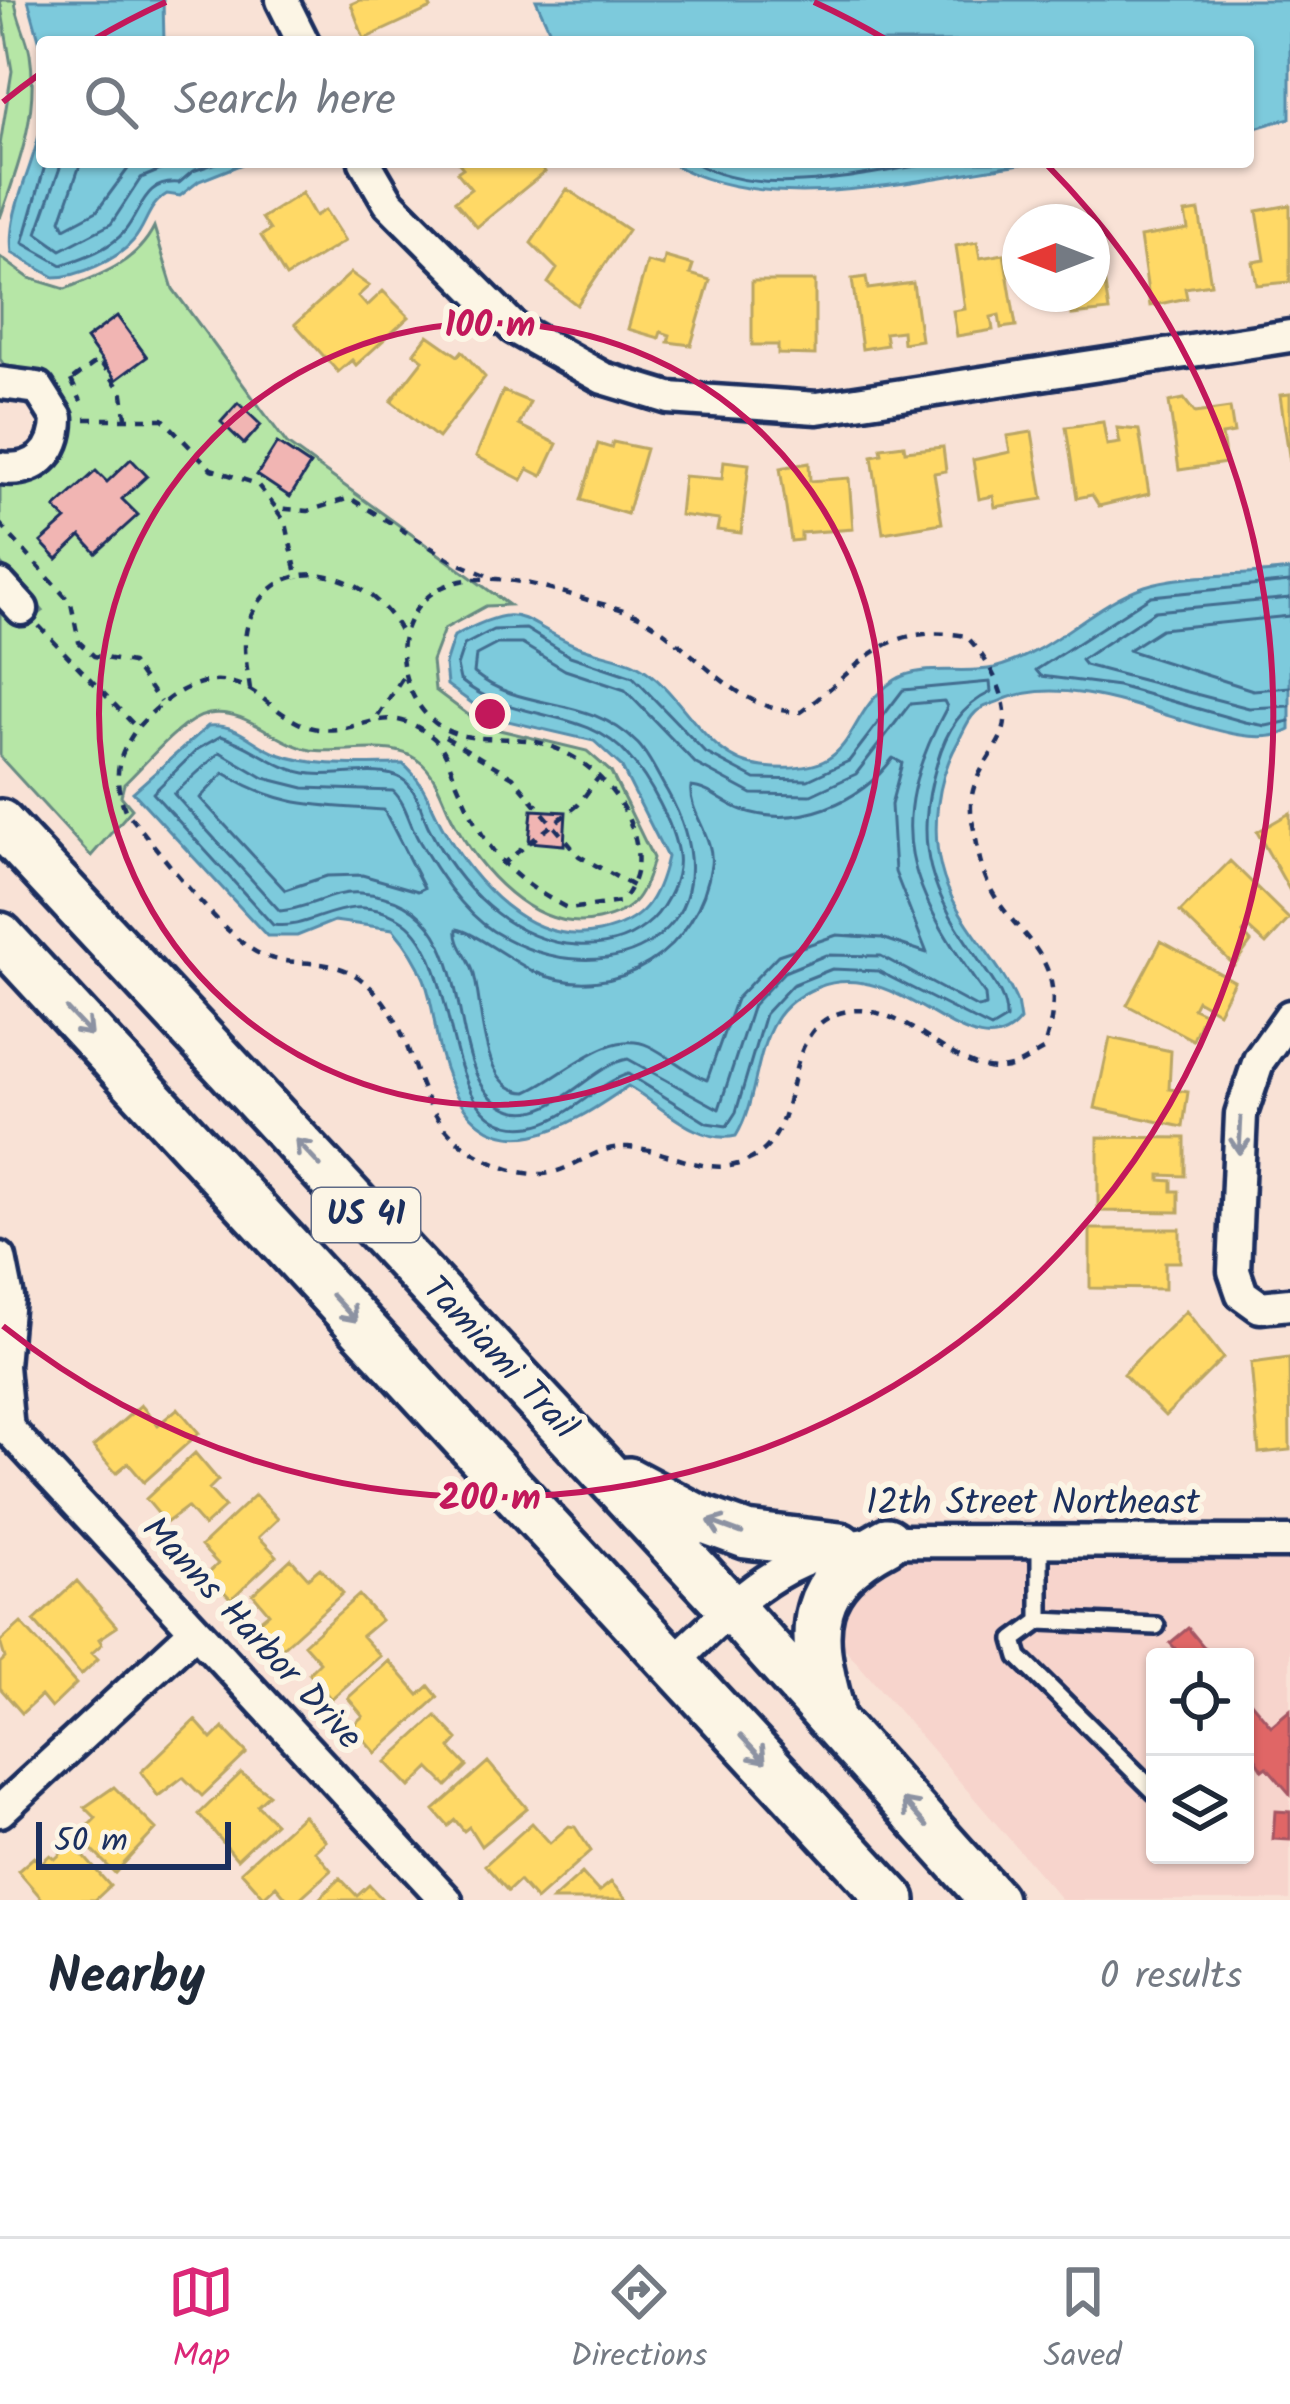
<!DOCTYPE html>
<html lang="en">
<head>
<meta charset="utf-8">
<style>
	:root { --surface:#fff; --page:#f2f2f3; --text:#1f2937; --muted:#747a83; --line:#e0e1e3; --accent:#db2777 }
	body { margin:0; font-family:Kalam,sans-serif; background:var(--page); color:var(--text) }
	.controls { position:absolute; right:36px; bottom:36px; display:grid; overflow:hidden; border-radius:12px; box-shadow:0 3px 9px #0004 }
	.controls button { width:108px; height:108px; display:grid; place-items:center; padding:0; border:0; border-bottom:3px solid var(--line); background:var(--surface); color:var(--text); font:60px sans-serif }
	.compass { position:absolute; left:1002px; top:204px; width:108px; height:108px; border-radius:50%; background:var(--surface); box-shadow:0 3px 9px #0004; rotate:270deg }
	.scale { position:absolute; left:36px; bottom:30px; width:195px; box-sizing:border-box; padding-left:12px; border:6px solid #1b2f5e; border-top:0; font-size:33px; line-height:42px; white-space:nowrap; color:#1b2f5e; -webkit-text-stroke:9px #fcf5e5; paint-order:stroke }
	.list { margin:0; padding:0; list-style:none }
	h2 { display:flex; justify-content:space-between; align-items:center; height:156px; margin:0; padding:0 48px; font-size:51px }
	h2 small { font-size:39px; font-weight:400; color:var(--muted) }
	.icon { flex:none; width:66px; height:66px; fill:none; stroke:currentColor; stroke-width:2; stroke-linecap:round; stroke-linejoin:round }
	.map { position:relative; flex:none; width:1290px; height:1900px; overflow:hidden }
	.search { position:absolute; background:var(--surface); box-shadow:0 3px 9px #0004; left:36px; right:36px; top:36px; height:132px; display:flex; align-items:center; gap:30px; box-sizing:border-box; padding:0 42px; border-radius:12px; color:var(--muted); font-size:45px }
	.sheet { height:336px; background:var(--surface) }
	nav { display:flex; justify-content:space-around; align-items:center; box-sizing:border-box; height:168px; border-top:3px solid var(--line); background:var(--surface); font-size:33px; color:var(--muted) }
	nav a { display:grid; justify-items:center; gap:6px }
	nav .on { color:var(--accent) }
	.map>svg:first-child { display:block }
	.built { fill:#f7d4cc; fill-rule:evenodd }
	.green { fill:#b6e6a6; stroke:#688a82; stroke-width:3 }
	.water { fill:#7dcadc; stroke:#568caa; stroke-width:3 }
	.homes { fill:#ffd966; stroke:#bba664; stroke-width:3 }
	.shops { fill:#e06666; stroke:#a55664; stroke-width:3 }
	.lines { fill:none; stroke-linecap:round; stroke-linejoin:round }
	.shore { stroke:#426d90; stroke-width:3 }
	.building { fill:#f1b5b3; stroke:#1b2f5e; stroke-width:3 }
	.lane-casing { stroke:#1b2f5e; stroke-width:24 }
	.street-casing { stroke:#1b2f5e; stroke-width:39 }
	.primary-casing { stroke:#1b2f5e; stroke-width:54 }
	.path { stroke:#1b2f5e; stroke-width:4.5; stroke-dasharray:9 9; stroke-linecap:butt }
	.lane { stroke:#fcf5e5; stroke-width:15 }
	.street { stroke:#fcf5e5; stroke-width:30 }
	.primary { stroke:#fcf5e5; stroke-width:45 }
	.oneway { stroke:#8c92a2 }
	.ring { fill:none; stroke:#c2185b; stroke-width:6 }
	.labels { text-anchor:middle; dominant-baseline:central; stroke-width:12; stroke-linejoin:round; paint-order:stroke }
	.shield { fill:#fcf5e5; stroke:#5e6a86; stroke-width:3 }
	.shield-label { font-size:33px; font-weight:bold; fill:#1b2f5e }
	.street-label { font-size:36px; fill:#1b2f5e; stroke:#fcf5e5 }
	.centre { fill:#c2185b; stroke:#fcf5e5; stroke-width:6 }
	.ring-label { font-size:36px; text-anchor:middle; font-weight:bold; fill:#c2185b; stroke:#fcf5e5; stroke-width:12; stroke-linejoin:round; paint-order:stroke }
</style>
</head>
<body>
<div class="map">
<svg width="1290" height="1900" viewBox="0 0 1290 1900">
	<rect width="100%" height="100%" fill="#f9e2d6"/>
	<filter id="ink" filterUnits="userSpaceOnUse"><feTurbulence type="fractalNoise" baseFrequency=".00833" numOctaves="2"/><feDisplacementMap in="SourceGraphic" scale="24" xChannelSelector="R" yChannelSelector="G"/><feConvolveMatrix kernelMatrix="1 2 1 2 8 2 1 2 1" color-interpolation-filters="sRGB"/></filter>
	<g filter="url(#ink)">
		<path class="built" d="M891 1554 1290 1556V1900H1062L840 1643 833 1617 844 1591ZM1155 1657H1245V1855H1155Z"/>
		<path class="green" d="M0 0H15C16 18 27 35 30 54 39 112 19 165 0 218V145L12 71Z
			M154 227 173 289 287 444 509 605 486 606 444 629 432 661 435 690 483 726 587 751 611 772 653 858C645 893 635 912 598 920 533 934 477 868 451 816 440 794 435 768 411 756 386 742 340 754 311 750 276 744 246 707 209 714 179 720 146 764 124 784L121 796 132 809 91 856 0 757V606L20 627 43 611 0 563V482C39 477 58 472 72 432 70 393 47 367 6 368L0 359V257L29 278 65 289C101 275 136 263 154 227Z"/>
		<path class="water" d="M28 0H163L164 42H42V50Z
			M536 0H1290V118L1248 130V42H555Z
			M42 121V162H247L199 181 180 196 167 194C147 206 147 225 133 241 117 260 78 277 54 277L12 253C6 210 36 164 42 121Z
			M669 162H1035C922 177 771 221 669 162Z
			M1290 570V730C1232 764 1093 659 1000 701 993 704 980 707 975 713 967 720 962 735 957 744 937 780 931 829 941 868 953 919 997 955 1017 1002L1020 1020C973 1080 902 954 818 987 801 994 785 1004 775 1021 754 1056 757 1101 736 1136 697 1145 660 1104 628 1086 569 1127 492 1177 451 1084 424 1022 446 991 393 929L334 921 297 936H267L133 792 208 726C239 723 251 744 278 754 317 768 363 764 403 764 424 782 429 802 442 826 472 881 529 947 599 932 644 922 657 900 667 857L621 766 594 741 491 717 447 685 445 664 454 636C526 599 515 619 577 646 596 654 620 656 638 666 684 691 704 761 763 767 865 778 837 718 895 680 922 663 964 675 994 668 1052 653 1090 605 1145 586 1178 574 1250 576 1290 570Z"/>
		<path class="homes" d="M360 0H427L431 8 364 39 351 4Z
			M458 162H537L545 172 477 227 455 201 471 189 457 172 463 168Z
			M567 189 628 230 577 305 548 283 557 269 531 243Z
			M302 193 315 216 325 210 345 241 286 277 261 236 270 230 262 218Z
			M1290 205V282L1257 285 1253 262 1265 260 1257 211Z
			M1199 211 1211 284 1185 288 1187 298 1150 306 1140 237 1188 229 1185 213Z
			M1097 234 1109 311 1072 315 1070 299 1043 302 1042 294H1092V235Z
			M977 242 980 258 1004 254 1016 326 1001 328 999 315 991 317 993 330 957 336 953 311 965 309 956 246Z
			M665 257 693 265 690 274 710 280 691 345 668 342 670 335 661 332 659 338 628 329 647 262 663 266Z
			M351 273 369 286 358 296 367 306 383 291 409 317 356 365 352 360 338 372 295 324Z
			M866 277 868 289 913 283 921 340 903 343 902 331 885 333 887 345 862 349 852 279Z
			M752 281H815V355L778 354V345H752Z
			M428 335 458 356 462 351 485 377 438 438 391 401 423 360 414 353Z
			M503 391 530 402 519 425 557 444 542 476 528 469 522 480 476 456Z
			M1290 394V462L1280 395Z
			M1184 399 1195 413 1230 408 1234 433 1222 435 1226 463 1179 470 1169 402Z
			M1103 422 1107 445 1120 443 1117 428 1139 430 1149 494 1099 506 1092 495 1077 498 1066 427Z
			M1032 432 1043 499 995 507 993 496 979 499 973 460 1010 452 1007 436Z
			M613 442 646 449 627 514 581 500 598 444 611 448Z
			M904 445 905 451 943 447 946 471 934 473 942 523 883 533 872 456 882 454 881 448Z
			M724 461 749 464 741 533 717 530 719 520 680 515 684 476 722 479Z
			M809 463 810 481 849 478 853 529 801 533V540L791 541 780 468Z
			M1290 813V891L1257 832Z
			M1230 861 1289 919 1266 944 1248 928 1243 933 1251 942 1234 965 1180 912Z
			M1161 941 1234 981 1218 1012 1197 1000 1193 1008 1204 1013 1193 1040 1127 1005Z
			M1110 1038 1171 1051 1169 1089 1188 1092 1183 1127 1095 1108Z
			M1098 1137 1185 1138V1176L1160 1175V1180L1172 1181V1191H1179V1212L1098 1211Z
			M1090 1229H1180V1262H1165V1289L1090 1288Z
			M1186 1311 1223 1358 1165 1416 1123 1374Z
			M1289 1358 1290 1450 1259 1453 1251 1363Z
			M141 1405 158 1425 178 1408 199 1433 144 1482 128 1463 116 1473 93 1447Z
			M195 1453 218 1480 209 1489 225 1507 204 1526 187 1507 166 1523 146 1499Z
			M255 1495 278 1519 259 1537 277 1556 231 1599 207 1574 218 1564 201 1546Z
			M291 1559 308 1578 320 1568 343 1593 281 1649 257 1623 269 1613 253 1594Z
			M77 1581 117 1627 99 1639 102 1644 92 1653 98 1659 81 1675 34 1621Z
			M359 1595 381 1620 362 1636 380 1656 331 1699 309 1673 320 1662 304 1644Z
			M21 1623 76 1684 51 1708 41 1696 22 1713 0 1688V1663L5 1658 0 1642Z
			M389 1661 419 1695 429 1686 438 1697 376 1753 352 1726 363 1716 348 1698Z
			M436 1716 458 1739 450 1748 467 1766 447 1786 429 1768 410 1787 386 1762Z
			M195 1720 212 1739 223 1728 247 1753 202 1796 183 1777 158 1796 141 1772Z
			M488 1762 527 1808 481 1846 469 1827 464 1831 455 1820 448 1826 434 1810Z
			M241 1773 269 1794 257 1805 275 1823 237 1859 199 1814Z
			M114 1787 156 1829 115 1873 78 1836 96 1818 85 1807Z
			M303 1815 326 1841 315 1851 331 1870 298 1900H288L276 1886 264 1897 241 1871Z
			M532 1823 550 1843 569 1826 575 1827 591 1851 536 1900 519 1881 508 1891 485 1865Z
			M72 1843 110 1886 95 1900H43L18 1871 34 1857 40 1864 50 1855 55 1859Z
			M582 1873 599 1892 611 1882 627 1900H552Z
			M340 1878 357 1896 369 1885 383 1900H318Z"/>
		<path class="shops" d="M1188 1628 1203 1646 1217 1657H1183L1170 1643Z
			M1245 1695 1271 1726 1290 1710V1794L1267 1767 1263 1770 1245 1741Z
			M1275 1811 1290 1812V1840L1273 1839Z"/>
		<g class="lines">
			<path class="shore" d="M46 162 23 243 62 265C82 258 110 249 124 232 143 209 143 180 179 183L193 171 219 162
				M62 162 37 233 61 250 111 224 141 178 180 162
				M81 162 61 220 65 228 97 211 133 162
				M693 162C763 203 866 172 942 162
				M1290 582 1151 596 1036 670 1041 676 1118 686 1245 722 1266 726 1290 721
				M1290 598 1155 611 1081 660 1085 665 1249 708 1290 706
				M1290 616 1161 629 1128 650 1253 690 1290 687
				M493 630 526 629 570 656 633 677 706 753 755 779 808 780 849 761 903 690 990 682 991 692C961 706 946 731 937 763 912 848 931 892 980 962 992 980 1007 997 1006 1019L991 1028 878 971 832 969 792 985 765 1014 736 1112 727 1126 707 1123 628 1074C594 1085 568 1121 531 1126 433 1140 468 956 398 918 345 889 314 931 273 925L153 793 198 749 221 736C254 746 276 770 312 774 337 777 382 766 402 779 417 788 421 811 428 826 457 885 509 941 577 945 606 947 632 939 652 920 667 905 681 877 678 855 674 825 649 779 629 757 585 705 512 724 460 680L457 666 464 645Z
				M497 644H522L565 670 625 690 696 764 752 794 811 795 856 774 910 704 944 701 947 707C879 831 911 889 985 995L986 1006 978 1008 881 956 826 955 784 972 753 1005 719 1109 628 1059C591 1065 553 1123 512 1110 431 1084 496 901 360 893 330 891 309 909 280 911L174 794 220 752 264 778 304 788 393 791C406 803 409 823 418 839 436 870 462 911 493 931 610 1004 746 929 667 791 658 776 650 757 638 744 586 692 524 714 474 673L476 655Z
				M893 758 902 763 891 805 895 872 927 953 882 938 837 935 778 955 736 999 707 1080C687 1073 670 1056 649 1046 609 1027 563 1077 527 1092 479 1091 484 1005 473 971 468 956 455 944 457 929 471 930 516 964 535 972 617 1007 700 947 711 865 715 837 688 812 691 787 709 788 724 804 742 810 798 829 860 803 893 758Z
				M224 773C282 808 318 805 384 810L424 888 418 891 362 875 327 876 285 890 200 798Z"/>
		</g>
		<path class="building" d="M117 316 147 357 116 380 86 339Z
			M238 403 261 425 244 444 221 422Z
			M277 443 310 465 290 497 257 475Z
			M131 459 147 476 122 499 138 515 96 553 81 536 57 559 41 542 66 520 55 508 96 471 107 482Z
			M532 810 566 812 564 845 529 842Z"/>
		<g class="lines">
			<g class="lane-casing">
				<path id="lane" d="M1040 1541V1621
					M1155 1792 1019 1657 1014 1640 1040 1621 1156 1626
					M1207 1855H1208"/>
			</g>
			<g class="street-casing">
				<path id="street" d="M282 0 303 42
					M365 162 389 203 514 328 603 378 669 398 817 408 1290 336
					M0 383 38 388 57 418C57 453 35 473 0 468
					M0 585 22 609
					M1290 1016 1259 1060 1241 1114 1234 1271 1242 1294 1260 1307 1290 1304
					M0 1258 8 1298 2 1366 8 1430
					M0 1420 446 1900
					M673 1663C748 1592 780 1553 887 1541L1290 1542
					M0 1811 195 1631"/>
			</g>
			<g class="primary-casing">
				<path id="primary" d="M0 823 731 1608 993 1900
					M0 936 892 1900
					M628 1481 696 1517 746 1535 840 1546
					M830 1708C807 1628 808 1583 887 1541"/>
			</g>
			<path class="path" d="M73 379 99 360 123 394 126 417
				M71 380 81 401
				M85 419H163L211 469 257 484 276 508 308 511 350 498 453 561 486 575
				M277 511 286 523 298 579
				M0 524 71 603 79 642 94 656 132 663 160 702
				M39 626 137 728C167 694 210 663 255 693 274 706 295 727 319 729 365 734 384 700 431 736 446 747 450 767 457 783 485 849 505 876 569 909L621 902C638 880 641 862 634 835 622 789 579 750 532 741 505 736 476 742 451 732 416 719 394 668 405 633 431 550 531 582 588 600 607 606 631 610 648 621 698 652 737 712 801 712 862 667 880 622 966 636 986 656 1011 698 1004 728 1000 748 972 772 971 804 970 818 976 836 978 850 993 942 1082 937 1043 1050 1033 1055 1022 1064 1011 1067 956 1084 900 988 834 1015 778 1038 805 1133 751 1159 708 1181 671 1149 628 1147 595 1145 574 1171 543 1174 525 1175 506 1169 491 1162 396 1118 431 1029 358 977 327 956 293 968 262 955 222 938 156 846 125 810 112 776 117 757 137 728
				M250 689C247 666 240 639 251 616 285 543 377 576 403 637
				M378 716 404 675
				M445 737 513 777 579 856 633 886
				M501 865 578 805 598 778"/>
			<use href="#lane" class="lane"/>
			<use href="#street" class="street"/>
			<use href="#primary" class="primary"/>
		</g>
		<defs><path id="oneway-shaft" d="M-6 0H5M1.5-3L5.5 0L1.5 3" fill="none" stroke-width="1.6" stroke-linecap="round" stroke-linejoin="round" transform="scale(3)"/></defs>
		<g class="oneway">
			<use href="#oneway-shaft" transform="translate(79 1022) rotate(47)"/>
			<use href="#oneway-shaft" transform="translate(1240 1136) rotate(93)"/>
			<use href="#oneway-shaft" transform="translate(308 1153) rotate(-133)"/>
			<use href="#oneway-shaft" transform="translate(344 1308) rotate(47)"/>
			<use href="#oneway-shaft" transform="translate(725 1527) rotate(-160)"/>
			<use href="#oneway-shaft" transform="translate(753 1749) rotate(47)"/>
			<use href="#oneway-shaft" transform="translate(915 1813) rotate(-132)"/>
		</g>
	</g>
	<g class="ring">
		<circle cx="490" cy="714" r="391"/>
		<path d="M3 102A782 782 0 0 1 41 73M93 40A782 782 0 0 1 166 2M814 2A782 782 0 0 1 887 40M1048 166A782 782 0 0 1 3 1326"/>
	</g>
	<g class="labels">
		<rect class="shield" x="312" y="1188" width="108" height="54" rx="9"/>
		<g class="shield-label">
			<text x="366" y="1215">US 41</text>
		</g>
		<g class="street-label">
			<text transform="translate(499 1359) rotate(47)">Tamiami Trail</text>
			<text x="1033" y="1504">12th Street Northeast</text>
			<text transform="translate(251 1634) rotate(47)">Manns Harbor Drive</text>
		</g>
	</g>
	<circle cx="490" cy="714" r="18" class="centre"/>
	<g class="ring-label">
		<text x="490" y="336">100 m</text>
		<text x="490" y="1509">200 m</text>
	</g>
</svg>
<div class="controls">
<button><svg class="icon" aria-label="locate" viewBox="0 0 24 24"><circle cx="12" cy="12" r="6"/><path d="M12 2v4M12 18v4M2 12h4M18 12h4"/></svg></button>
<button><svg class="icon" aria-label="layers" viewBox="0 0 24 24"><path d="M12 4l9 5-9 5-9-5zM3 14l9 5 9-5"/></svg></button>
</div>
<svg class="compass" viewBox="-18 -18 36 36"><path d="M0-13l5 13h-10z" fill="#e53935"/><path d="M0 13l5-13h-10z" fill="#747a83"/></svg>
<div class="scale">50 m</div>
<div class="search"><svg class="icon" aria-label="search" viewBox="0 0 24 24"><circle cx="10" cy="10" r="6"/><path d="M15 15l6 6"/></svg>Search here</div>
</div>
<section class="sheet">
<h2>Nearby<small>0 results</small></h2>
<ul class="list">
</ul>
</section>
<nav>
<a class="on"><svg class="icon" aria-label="map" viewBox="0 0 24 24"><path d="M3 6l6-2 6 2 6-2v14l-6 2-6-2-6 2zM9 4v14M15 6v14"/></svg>Map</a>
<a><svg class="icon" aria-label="directions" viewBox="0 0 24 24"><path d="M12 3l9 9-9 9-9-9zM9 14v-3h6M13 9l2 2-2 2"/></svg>Directions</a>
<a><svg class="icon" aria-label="saved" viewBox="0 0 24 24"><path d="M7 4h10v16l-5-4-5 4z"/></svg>Saved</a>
</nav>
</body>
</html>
